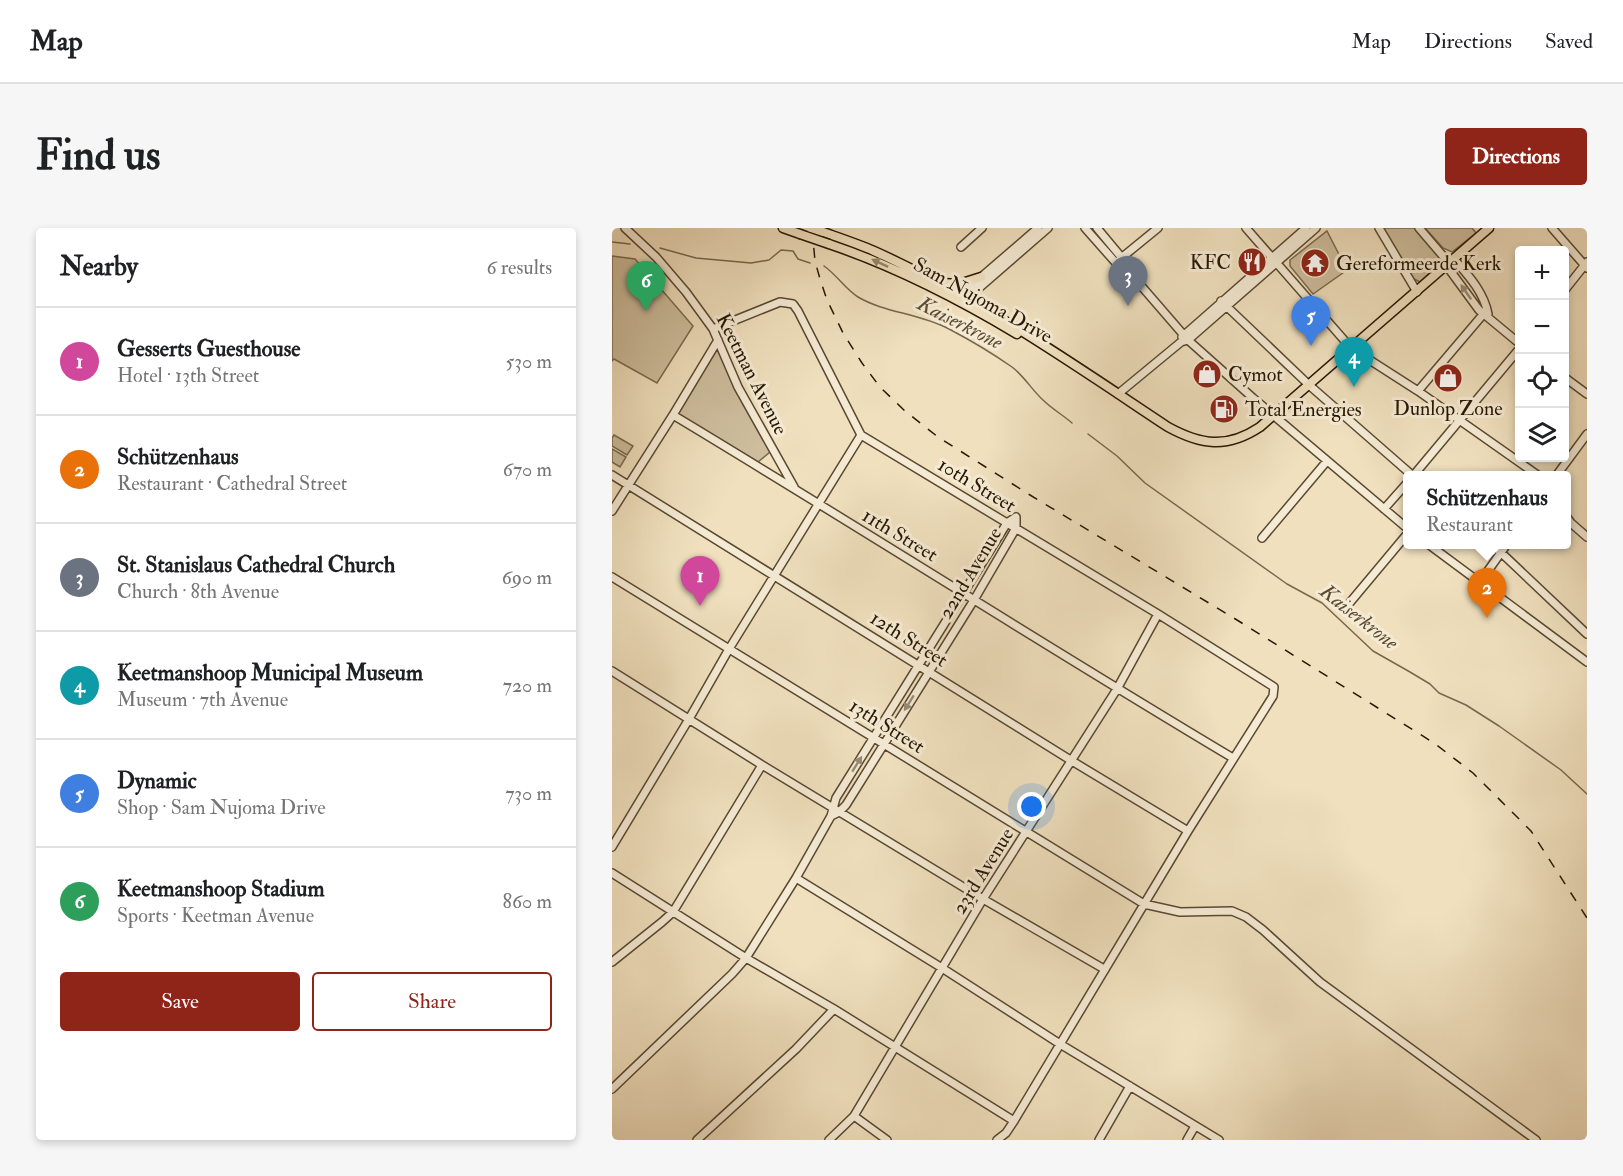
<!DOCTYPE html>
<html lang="en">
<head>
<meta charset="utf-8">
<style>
	:root { --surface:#fff; --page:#f6f6f6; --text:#202124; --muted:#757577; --line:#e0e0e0; --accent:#8f2418 }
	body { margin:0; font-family:"IM FELL Double Pica",serif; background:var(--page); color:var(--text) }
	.controls { position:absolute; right:18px; top:18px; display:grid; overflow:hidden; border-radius:6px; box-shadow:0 3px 9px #0003 }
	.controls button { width:54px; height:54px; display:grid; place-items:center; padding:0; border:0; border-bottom:2px solid var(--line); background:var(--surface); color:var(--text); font:30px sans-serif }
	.you { position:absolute; left:420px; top:579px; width:21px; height:21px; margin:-15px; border:4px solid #fff; border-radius:50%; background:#1a73e8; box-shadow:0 0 0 9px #1a73e833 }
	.badge { display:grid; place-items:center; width:39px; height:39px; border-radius:50%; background:var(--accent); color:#fff; font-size:20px; font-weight:700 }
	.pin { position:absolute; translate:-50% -50px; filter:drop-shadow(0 2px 3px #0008) }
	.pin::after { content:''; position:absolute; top:32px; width:21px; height:18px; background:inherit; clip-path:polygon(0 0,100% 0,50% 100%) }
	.popup { position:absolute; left:791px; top:243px; width:168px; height:78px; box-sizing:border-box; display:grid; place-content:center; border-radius:6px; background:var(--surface); filter:drop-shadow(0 2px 4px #0005); font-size:20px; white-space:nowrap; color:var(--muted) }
	.popup b { font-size:22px; color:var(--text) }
	.popup::after { content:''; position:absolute; left:50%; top:100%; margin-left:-12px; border:12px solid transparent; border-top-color:var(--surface) }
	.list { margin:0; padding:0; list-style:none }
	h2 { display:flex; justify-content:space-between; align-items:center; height:78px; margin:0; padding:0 24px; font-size:26px }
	h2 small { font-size:20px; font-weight:400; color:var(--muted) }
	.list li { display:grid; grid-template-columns:39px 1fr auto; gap:18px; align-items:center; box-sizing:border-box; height:108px; padding:0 24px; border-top:2px solid var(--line) }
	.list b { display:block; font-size:22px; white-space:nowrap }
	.list p { margin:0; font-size:20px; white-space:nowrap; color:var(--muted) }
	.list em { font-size:20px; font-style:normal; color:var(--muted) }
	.actions { display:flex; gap:12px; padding:18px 24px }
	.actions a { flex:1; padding:14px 0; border:2px solid var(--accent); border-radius:6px; text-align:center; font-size:21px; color:var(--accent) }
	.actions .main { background:var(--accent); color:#fff }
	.icon { flex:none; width:33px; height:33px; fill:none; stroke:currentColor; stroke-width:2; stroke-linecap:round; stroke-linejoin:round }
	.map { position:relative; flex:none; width:975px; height:912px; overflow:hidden; border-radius:6px }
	header { display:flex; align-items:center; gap:36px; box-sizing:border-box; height:84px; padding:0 30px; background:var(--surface); border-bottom:2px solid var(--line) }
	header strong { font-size:28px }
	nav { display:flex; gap:33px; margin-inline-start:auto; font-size:21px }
	.intro { display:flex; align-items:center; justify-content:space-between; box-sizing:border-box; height:144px; padding:0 36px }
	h1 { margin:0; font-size:42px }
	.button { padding:15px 27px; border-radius:6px; background:var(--accent); color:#fff; font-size:21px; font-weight:700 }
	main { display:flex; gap:36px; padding:0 36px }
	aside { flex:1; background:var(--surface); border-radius:6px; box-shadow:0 3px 9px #0003 }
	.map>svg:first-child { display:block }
	.green { fill:#cebe9e; stroke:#7a6a50; stroke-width:1.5 }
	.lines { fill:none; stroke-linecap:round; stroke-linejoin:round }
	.stream { stroke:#77674c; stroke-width:1.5 }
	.minor-casing { stroke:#594930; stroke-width:10 }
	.major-casing { stroke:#271701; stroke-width:11 }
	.minor { stroke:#f5ebd5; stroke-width:7 }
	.major { stroke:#f0e0be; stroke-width:8 }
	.rail { stroke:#271701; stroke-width:1.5; stroke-dasharray:10 10; stroke-linecap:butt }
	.major-bridge-casing { stroke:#271701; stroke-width:11; stroke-linecap:butt }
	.major-bridge { stroke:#f0e0be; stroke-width:8 }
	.oneway { fill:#968669 }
	.oneway2 { fill:#988c76 }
	.labels { text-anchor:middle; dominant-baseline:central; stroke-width:6; stroke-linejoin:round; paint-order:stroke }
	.poi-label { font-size:20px; fill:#271701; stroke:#f5ebd5; text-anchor:start }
	.street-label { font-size:20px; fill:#271701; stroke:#f5ebd5 }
	.water-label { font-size:21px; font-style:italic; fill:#5c4c33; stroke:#f5ebd5 }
</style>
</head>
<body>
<header>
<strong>Map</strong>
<nav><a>Map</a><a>Directions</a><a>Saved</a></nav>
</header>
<div class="intro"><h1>Find us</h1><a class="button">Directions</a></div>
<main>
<aside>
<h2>Nearby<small>6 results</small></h2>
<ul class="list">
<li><span class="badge" style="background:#d1479c">1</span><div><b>Gesserts Guesthouse</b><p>Hotel · 13th Street</p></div><em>530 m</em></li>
<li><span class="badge" style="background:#e8710a">2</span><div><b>Schützenhaus</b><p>Restaurant · Cathedral Street</p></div><em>670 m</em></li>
<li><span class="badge" style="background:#6b7280">3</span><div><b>St. Stanislaus Cathedral Church</b><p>Church · 8th Avenue</p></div><em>690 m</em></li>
<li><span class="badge" style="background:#0f9aa8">4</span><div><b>Keetmanshoop Municipal Museum</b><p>Museum · 7th Avenue</p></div><em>720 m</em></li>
<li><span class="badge" style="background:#3f7fe0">5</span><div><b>Dynamic</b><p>Shop · Sam Nujoma Drive</p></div><em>730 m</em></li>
<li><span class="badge" style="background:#2e9e5b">6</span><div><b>Keetmanshoop Stadium</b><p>Sports · Keetman Avenue</p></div><em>860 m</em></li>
</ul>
<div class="actions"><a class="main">Save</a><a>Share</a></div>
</aside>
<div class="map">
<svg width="975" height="912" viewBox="0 0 975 912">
	<rect width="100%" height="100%" fill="#f0e0be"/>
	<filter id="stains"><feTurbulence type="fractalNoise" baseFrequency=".00333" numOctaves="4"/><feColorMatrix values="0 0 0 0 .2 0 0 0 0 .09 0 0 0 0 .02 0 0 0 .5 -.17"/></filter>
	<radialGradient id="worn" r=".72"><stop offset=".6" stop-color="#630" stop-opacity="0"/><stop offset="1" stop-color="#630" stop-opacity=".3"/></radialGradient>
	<path class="green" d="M770 0H803L830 33 808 54 800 50Z
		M813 0H860L864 5 840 24 831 20Z
		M715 3 735 42 701 66 678 38V32Z
		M0 28 23 31 81 98 45 155 2 131 0 133Z
		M105 121 158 224 146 234 66 186Z
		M2 207 21 218 15 227 0 218V210Z
		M0 221 14 229 8 239 0 234Z"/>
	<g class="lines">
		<path class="stream" d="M0 14 18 16
			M48 20 84 30 139 35 157 32 169 22 181 23 186 31 198 35
			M212 38C225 47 233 61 246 69 273 85 307 85 337 101 358 112 380 125 400 139 412 148 420 162 431 172 440 181 451 187 460 195
			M476 206 505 228 533 255 675 356 710 375 761 423 798 444 818 456 827 465 854 477 887 498 949 542 975 566"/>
		<g class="minor-casing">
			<path id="minor" d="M13 0 44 29 74 64 101 101 126 159 182 259
				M473 0 504 35 512 38
				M485 0 510 30 512 38 576 112 641 170 796 301
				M634 0 739 120 806 163 927 248
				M767 0 805 64
				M807 0 837 35
				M940 0 975 40
				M349 19 370 0
				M508 31 546 0
				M842 31C856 47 872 64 876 86
				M834 37 867 82 908 116
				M952 63 975 34
				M345 70 426 0
				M352 73 436 0
				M609 73 697 157 801 248 908 120
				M101 101 168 74 181 76 186 83 249 207 546 386 662 459 661 468 576 603 402 893 394 905 385 912
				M570 109 694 0
				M952 149 975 166
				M806 163 874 83
				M506 166 569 114 576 112 704 0
				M61 187C249 300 433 418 621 530
				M0 247 460 533 576 603
				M944 248 975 206
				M772 281 796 254
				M0 283 61 187 106 112
				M954 288 959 295 975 309
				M650 310 715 233
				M816 316 975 434
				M880 316 975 406
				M0 349 532 676 568 684 620 683 634 689 651 702 708 754 924 912
				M868 354 895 316
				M735 378 796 305
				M0 443 150 537 371 671 492 741
				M0 619 77 491 117 421 249 207
				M0 645 134 730 222 781 402 893
				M184 650 330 740 448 816 607 912
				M0 734 50 694 61 684 150 537
				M0 861 120 746 134 730 184 650 219 588 224 570 395 295 404 289V300L362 372 234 577 227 584 219 588
				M242 888 275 912
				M85 912 184 821 222 781
				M217 912 242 888 371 671 505 461 546 386
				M487 912 518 858
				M575 912 583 898"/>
		</g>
		<g class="major-casing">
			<path id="major" d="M171 0 188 6
				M211 4C228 10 246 16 262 23 367 70 461 136 556 199 589 217 615 221 648 199L877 0
				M217 16C282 38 345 70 405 106
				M330 55 347 56 369 49"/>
		</g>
		<use href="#minor" class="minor"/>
		<use href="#major" class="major"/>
		<path class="rail" d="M200 0 203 33 208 51 215 72 231 105 250 135 268 159 293 183 326 209 418 267 625 392 822 515 861 545 919 603 975 690"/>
		<g class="major-bridge-casing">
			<path id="major-bridge" d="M199 0 211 4
				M188 6 217 16"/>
		</g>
		<use href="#major-bridge" class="major-bridge"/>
	</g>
	<defs><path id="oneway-solid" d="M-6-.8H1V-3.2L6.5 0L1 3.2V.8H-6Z" transform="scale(1.5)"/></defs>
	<use class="oneway" href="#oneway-solid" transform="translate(268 35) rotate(-155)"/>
	<g class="oneway2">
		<use href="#oneway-solid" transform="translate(854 64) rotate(-125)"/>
		<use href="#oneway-solid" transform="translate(297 475) rotate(122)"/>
		<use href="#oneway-solid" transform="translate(245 536) rotate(-58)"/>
	</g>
	<defs>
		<g id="restaurant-disc" transform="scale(1.5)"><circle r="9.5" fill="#8f2418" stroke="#f5ebd5"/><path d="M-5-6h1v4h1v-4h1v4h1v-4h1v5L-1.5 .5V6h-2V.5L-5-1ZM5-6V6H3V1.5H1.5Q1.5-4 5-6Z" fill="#fff"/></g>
		<g id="temple-disc" transform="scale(1.5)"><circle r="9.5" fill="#8f2418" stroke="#f5ebd5"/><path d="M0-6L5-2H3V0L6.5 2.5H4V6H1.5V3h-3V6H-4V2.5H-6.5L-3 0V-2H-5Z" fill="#fff"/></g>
		<g id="shop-disc" transform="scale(1.5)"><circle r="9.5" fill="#8f2418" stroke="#f5ebd5"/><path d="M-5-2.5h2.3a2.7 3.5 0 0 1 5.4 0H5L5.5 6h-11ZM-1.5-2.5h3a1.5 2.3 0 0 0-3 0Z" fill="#fff"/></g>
		<g id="fuel-disc" transform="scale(1.5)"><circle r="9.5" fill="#8f2418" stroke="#f5ebd5"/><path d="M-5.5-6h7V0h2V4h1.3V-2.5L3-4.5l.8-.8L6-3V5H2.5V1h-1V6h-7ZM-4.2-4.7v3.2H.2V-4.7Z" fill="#fff"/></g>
	</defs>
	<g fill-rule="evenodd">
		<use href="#restaurant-disc" x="640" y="34"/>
		<use href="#temple-disc" x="703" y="35"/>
		<use href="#shop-disc" x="595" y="146"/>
		<use href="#shop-disc" x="836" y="150"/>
		<use href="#fuel-disc" x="612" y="181"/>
	</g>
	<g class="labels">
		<g class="poi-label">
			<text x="619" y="34" text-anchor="end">KFC</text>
			<text x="724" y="35">Gereformeerde Kerk</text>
			<text x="616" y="146">Cymot</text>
			<text x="836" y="180" text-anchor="middle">Dunlop Zone</text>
			<text x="633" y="181">Total Energies</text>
		</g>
		<g class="street-label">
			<text transform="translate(371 72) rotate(29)">Sam Nujoma Drive</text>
			<text transform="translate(140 146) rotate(63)">Keetman Avenue</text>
			<text transform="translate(365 257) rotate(31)">10th Street</text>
			<text transform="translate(288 307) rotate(31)">11th Street</text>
			<text transform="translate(358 345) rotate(-59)">22nd Avenue</text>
			<text transform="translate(297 411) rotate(32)">12th Street</text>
			<text transform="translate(275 498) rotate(32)">13th Street</text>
			<text transform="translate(371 643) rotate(-58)">23rd Avenue</text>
		</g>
		<g class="water-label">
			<text transform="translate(348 95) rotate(27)">Kaiserkrone</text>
			<text transform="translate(747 389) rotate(38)">Kaiserkrone</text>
		</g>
	</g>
	<rect width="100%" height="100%" filter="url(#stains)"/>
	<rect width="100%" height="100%" fill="url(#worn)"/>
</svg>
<div class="controls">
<button>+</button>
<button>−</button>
<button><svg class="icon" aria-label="locate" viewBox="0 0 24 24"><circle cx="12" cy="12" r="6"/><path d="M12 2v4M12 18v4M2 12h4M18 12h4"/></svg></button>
<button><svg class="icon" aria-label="layers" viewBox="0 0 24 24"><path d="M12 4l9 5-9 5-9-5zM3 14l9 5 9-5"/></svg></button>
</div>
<div class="you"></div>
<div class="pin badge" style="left:88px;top:378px;background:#d1479c">1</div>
<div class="pin badge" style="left:875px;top:390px;background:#e8710a">2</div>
<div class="popup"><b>Schützenhaus</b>Restaurant</div>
<div class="pin badge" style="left:516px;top:78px;background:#6b7280">3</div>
<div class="pin badge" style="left:742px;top:159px;background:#0f9aa8">4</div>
<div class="pin badge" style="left:699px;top:118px;background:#3f7fe0">5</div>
<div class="pin badge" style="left:34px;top:83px;background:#2e9e5b">6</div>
</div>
</main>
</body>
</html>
